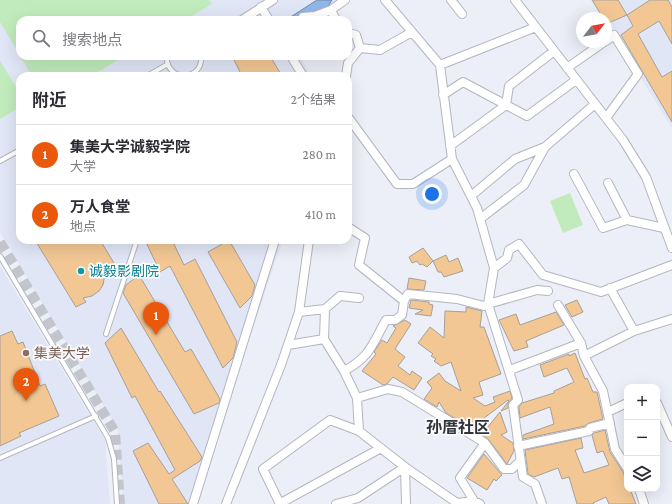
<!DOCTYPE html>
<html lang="zh">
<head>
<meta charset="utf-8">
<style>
	:root { --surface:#fff; --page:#f7f7f7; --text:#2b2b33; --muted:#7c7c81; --line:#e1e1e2; --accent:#ea580c }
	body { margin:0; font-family:"Crimson Pro","Noto Sans SC",serif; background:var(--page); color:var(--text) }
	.controls { position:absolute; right:12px; bottom:12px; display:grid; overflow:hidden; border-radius:8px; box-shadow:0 4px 16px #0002 }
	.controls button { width:36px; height:36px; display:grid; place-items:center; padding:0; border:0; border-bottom:1px solid var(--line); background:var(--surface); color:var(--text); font:20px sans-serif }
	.compass { position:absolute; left:576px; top:12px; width:36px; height:36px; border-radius:50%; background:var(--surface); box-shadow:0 4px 16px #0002; rotate:59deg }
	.you { position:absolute; left:432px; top:194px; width:14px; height:14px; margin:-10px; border:3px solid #fff; border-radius:50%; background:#1a73e8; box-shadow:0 0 0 6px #1a73e833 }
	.badge { display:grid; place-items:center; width:26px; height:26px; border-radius:50%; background:var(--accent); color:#fff; font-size:13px; font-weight:700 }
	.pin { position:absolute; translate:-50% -33px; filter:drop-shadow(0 1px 2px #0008) }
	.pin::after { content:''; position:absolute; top:21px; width:14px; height:12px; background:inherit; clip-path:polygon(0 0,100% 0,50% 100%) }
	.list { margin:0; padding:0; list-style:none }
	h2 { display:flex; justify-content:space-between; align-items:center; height:52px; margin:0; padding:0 16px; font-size:17px }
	h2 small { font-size:13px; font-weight:400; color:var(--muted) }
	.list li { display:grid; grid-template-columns:26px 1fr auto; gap:12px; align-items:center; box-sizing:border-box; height:60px; padding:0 16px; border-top:1px solid var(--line) }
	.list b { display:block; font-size:15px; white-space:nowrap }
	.list p { margin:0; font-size:13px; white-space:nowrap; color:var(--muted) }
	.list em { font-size:13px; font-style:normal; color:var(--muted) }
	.icon { flex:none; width:22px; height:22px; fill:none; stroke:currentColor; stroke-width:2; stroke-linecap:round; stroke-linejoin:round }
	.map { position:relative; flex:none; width:672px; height:504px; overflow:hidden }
	.search { position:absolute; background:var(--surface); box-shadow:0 4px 16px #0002; left:16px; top:16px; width:336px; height:44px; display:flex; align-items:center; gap:10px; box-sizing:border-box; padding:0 14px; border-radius:12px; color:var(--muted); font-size:15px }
	.panel { position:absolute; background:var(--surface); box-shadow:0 4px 16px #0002; left:16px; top:72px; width:336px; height:172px; border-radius:12px }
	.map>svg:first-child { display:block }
	.built { fill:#e1e6f6 }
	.green { fill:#c1ebbd }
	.water { fill:#92b5e8; stroke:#6f87ac }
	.building { fill:#f2c794; stroke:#a6a099 }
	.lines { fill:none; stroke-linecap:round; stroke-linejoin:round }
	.tertiary-tunnel { stroke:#c2c5cc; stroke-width:10; stroke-dasharray:10 5; stroke-linecap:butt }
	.service-casing { stroke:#b4b6bf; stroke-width:6 }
	.minor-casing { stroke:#b4b6bf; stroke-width:10 }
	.service { stroke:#fff; stroke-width:4 }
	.minor { stroke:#fff; stroke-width:8 }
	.culture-dot { fill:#0f9aa8; stroke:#fcfcfe; stroke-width:1.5 }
	.education-dot { fill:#8d6e63; stroke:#fcfcfe; stroke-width:1.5 }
	.labels { text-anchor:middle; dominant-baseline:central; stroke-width:3.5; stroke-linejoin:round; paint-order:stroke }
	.culture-label { font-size:14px; fill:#0d838f; stroke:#fcfcfe; text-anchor:start }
	.education-label { font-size:14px; fill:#785e54; stroke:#fcfcfe; text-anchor:start }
	.quarter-label { font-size:16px; font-weight:bold; fill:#313339; stroke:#fcfcfe }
</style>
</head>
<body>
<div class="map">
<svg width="672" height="504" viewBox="0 0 672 504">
	<rect width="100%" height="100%" fill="#eceff7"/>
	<path class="built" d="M0 0H345L317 20H20V56H300L311 76H20V240H283L192 504H123L118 430 0 232Z
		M592 0H672V128L606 22V18Z
		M0 266 105 440 110 504H0Z"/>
	<path class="green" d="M0 0H209L212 4 185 20H20V55L0 22Z
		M20 56H125L91 76H32Z
		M0 61 20 93V107L0 119Z
		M570 193 583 225 563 233 550 201Z"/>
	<path class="water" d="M317 0H332C317 26 313 20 286 20Z"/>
	<path class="building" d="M592 0H618L627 15 606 24V18H603Z
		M650 0H668L672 7V44L659 21 638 34 662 77 672 71V122L621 35 633 26 627 15Z
		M232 56H270L282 76H242Z
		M35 240H100L114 263 106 267 111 275 104 279 103 285 99 291 92 296 83 298 86 302 76 307Z
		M145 240H172L184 265 195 259 237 342 233 358 223 368 170 266 160 272Z
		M229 240 255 285 252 296 240 308 208 252Z
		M423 248 433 261 427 267 422 264 420 265 417 261 412 263 409 257Z
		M446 255 449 262 458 258 463 271 444 277 441 272H438L433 261Z
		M139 275 185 352 191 349 220 399 219 403 194 414 123 293 126 285Z
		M409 278 426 281 424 290 407 289Z
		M411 300 429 302V304L433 305 431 316 415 314 423 310 409 308Z
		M577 300 583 312 572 317 565 305Z
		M466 307 482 311 480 327H484L501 374 479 382 483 395 473 398 485 406 495 402 493 397 510 391 512 398 508 403V408L501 411 509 401 508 400 471 428 446 413 439 402 437 407 424 399 432 388 427 382 439 373 445 381 461 391 451 362 441 366 434 361 436 359 431 356 433 354 418 343 430 327 444 338 445 311 466 312Z
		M556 312 564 325 526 341 528 347 514 351 499 320 516 314 520 325Z
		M405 320 411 324 395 349 405 357 398 366 410 375 412 371 422 378 414 390 393 377 387 384 383 385 362 371 376 354 374 352 382 340 387 343 396 328 393 326Z
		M121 328 159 392 160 391 202 457 200 461 172 479 188 504H159L133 451 148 443 169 474 175 470 135 396 132 398 105 343Z
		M12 331 18 344 23 342 40 386 45 384 59 416 19 433 21 436 0 446V336Z
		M575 353 585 379 587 378 593 392H597L603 419 589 423 585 426 523 439V435L554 424 550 407 520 418 519 407 522 403 554 393V391L574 382 567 368 544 377 540 365 569 354V356Z
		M500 412 507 432 501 435 513 443 514 451 507 464 489 440 482 434Z
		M605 430 610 452 623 472 627 482V489H630L636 504H609L606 497 593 503 594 504H577L569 477 562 479 558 468 534 477 528 474 525 450 581 438 583 448 575 450 584 473 609 465 603 451 597 453 592 435 594 433Z
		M484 454 502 475 496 481 494 479 487 490 467 478Z"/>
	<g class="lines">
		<path class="tertiary-tunnel" d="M0 242 115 432 120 504"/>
		<g class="service-casing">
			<path id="service" d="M167 56C166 67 173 75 184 76
				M147 76 168 64
				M185 76C196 74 202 67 201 56
				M0 161 20 150
				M0 256 108 438 114 459 117 504
				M106 334 137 240
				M0 458 96 416"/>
		</g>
		<g class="minor-casing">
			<path id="minor" d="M385 0 440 65 452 159 477 208 494 268 488 304 518 400 513 405 523 477 535 484 542 504
				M451 0 462 14
				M515 0 623 140 646 177 672 248
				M261 7 269 20
				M303 17 315 16 331 10
				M242 20 273 0
				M336 20 331 10 345 0
				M360 48 380 50 412 32
				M291 56 303 76
				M440 65 536 27
				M567 68 604 42
				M346 76 348 63 360 48 356 35 348 33
				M443 95 463 82 527 116 576 80
				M348 117 397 184H413L452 159
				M606 118 638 74 614 35 606 41
				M450 146 506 105 509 86 554 51
				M574 174 603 228 627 220 664 228
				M608 183 627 220
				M471 196 515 159 545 147 595 104
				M480 219 524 185 545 147
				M348 227 365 238 359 265 404 301
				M494 268 507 258 509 250 519 244 543 275 601 292 672 265
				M610 288 634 331
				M558 305 581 343 584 356 603 391 615 449 627 468
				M325 309 324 339 344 371 357 398 359 431
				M299 312 325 309 340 296 359 298
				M288 345 324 339
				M584 356 634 331 672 319
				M510 370 581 343
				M344 371C370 357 372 345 386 320H395L402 315 404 301 408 294 457 299 484 306 488 304 537 290 548 291
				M357 398 388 389 402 392 485 443 504 469H512L520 461
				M657 403 672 437
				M608 412 627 403
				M518 446 589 431 590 428 610 423
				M405 467 406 504
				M639 489 644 504
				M474 501 460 478 485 443
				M281 503 381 448
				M193 504 275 240
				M226 504 281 365 299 312 309 240
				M280 504 263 469 330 420 359 431 405 467 457 503 474 501 480 504
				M336 504 358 498 405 467"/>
		</g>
		<use href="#service" class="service"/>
		<use href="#minor" class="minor"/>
	</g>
	<circle class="culture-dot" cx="81" cy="271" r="4"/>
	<circle class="education-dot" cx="26" cy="353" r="4"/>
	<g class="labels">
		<g class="culture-label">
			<text x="89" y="271">诚毅影剧院</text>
		</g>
		<g class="education-label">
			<text x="34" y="353">集美大学</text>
		</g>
		<g class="quarter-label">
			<text x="458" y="427">孙厝社区</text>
		</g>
	</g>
</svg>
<div class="controls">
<button>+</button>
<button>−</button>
<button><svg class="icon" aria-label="layers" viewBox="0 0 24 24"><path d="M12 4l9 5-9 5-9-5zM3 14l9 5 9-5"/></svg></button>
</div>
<svg class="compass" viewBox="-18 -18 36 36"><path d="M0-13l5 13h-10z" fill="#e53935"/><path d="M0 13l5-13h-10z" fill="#7c7c81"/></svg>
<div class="you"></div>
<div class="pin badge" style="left:156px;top:335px">1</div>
<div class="pin badge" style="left:26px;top:401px">2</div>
<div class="search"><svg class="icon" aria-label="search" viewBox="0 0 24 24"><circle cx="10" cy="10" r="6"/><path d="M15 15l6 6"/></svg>搜索地点</div>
<section class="panel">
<h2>附近<small>2个结果</small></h2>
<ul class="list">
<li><span class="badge">1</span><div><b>集美大学诚毅学院</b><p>大学</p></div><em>280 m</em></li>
<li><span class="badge">2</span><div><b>万人食堂</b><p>地点</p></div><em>410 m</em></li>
</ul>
</section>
</div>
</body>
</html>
